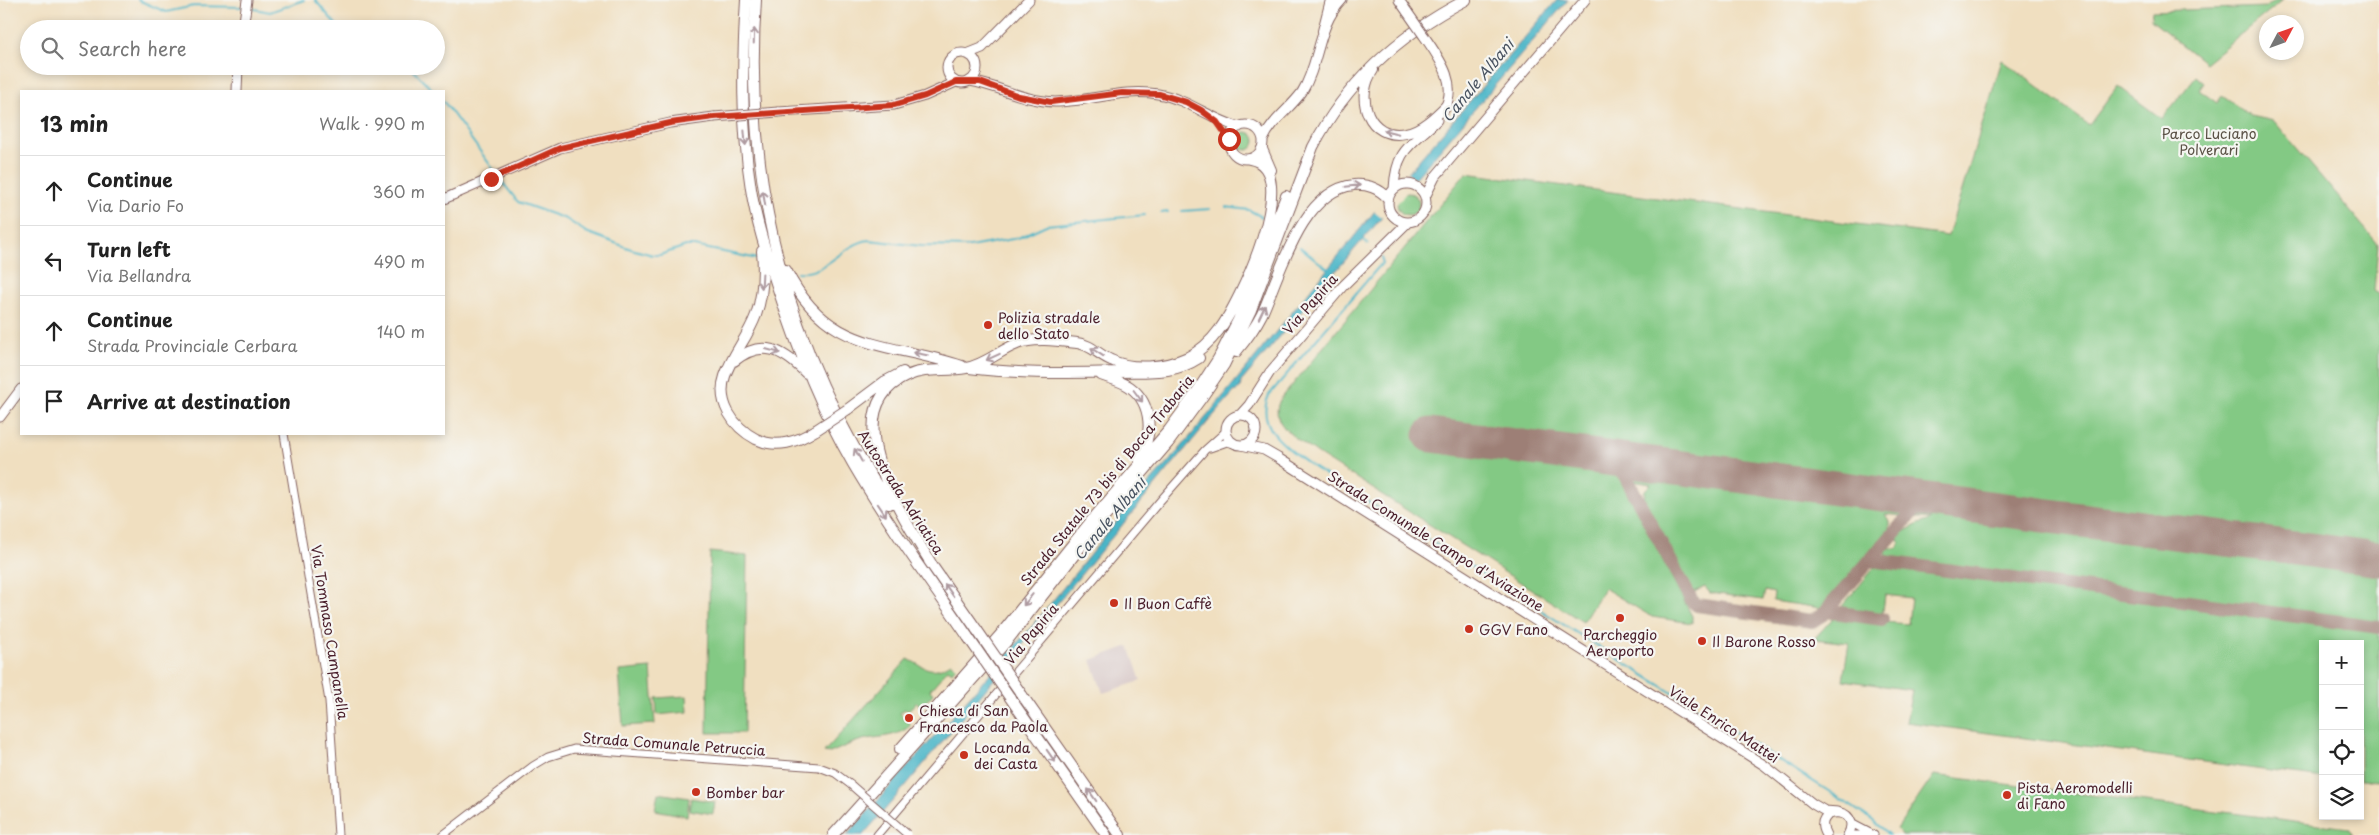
<!DOCTYPE html>
<html lang="en">
<head>
<meta charset="utf-8">
<style>
	:root { --surface:#fff; --page:#f2f2f2; --text:#222; --muted:#767676; --line:#e0e0e0 }
	body { margin:0; font-family:"Playpen Sans",sans-serif; background:var(--page); color:var(--text) }
	.controls { position:absolute; right:15px; bottom:15px; display:grid; overflow:hidden; border-radius:0px; box-shadow:0 2px 8px #0003 }
	.controls button { width:45px; height:45px; display:grid; place-items:center; padding:0; border:0; border-bottom:1px solid var(--line); background:var(--surface); color:var(--text); font:25px sans-serif }
	.compass { position:absolute; left:2259px; top:15px; width:45px; height:45px; border-radius:50%; background:var(--surface); box-shadow:0 2px 8px #0003; rotate:49deg }
	.stop { position:absolute; width:15px; height:15px; margin:-11px; border:4px solid #c8321e; border-radius:50%; background:#fff }
	.stop.end { background:#c8321e; border-color:#fff; box-shadow:0 1px 5px #0008 }
	.list { margin:0; padding:0; list-style:none }
	h2 { display:flex; justify-content:space-between; align-items:center; height:65px; margin:0; padding:0 20px; font-size:21px }
	h2 small { font-size:16px; font-weight:400; color:var(--muted) }
	.list li { display:grid; grid-template-columns:32px 1fr auto; gap:15px; align-items:center; box-sizing:border-box; height:70px; padding:0 20px; border-top:1px solid var(--line) }
	.list b { display:block; font-size:19px; white-space:nowrap }
	.list p { margin:0; font-size:16px; white-space:nowrap; color:var(--muted) }
	.list em { font-size:16px; font-style:normal; color:var(--muted) }
	.icon { flex:none; width:28px; height:28px; fill:none; stroke:currentColor; stroke-width:2; stroke-linecap:round; stroke-linejoin:round }
	.map { position:relative; flex:none; width:2379px; height:835px; overflow:hidden }
	.search { position:absolute; background:var(--surface); box-shadow:0 2px 8px #0003; left:20px; top:20px; width:425px; height:55px; display:flex; align-items:center; gap:12px; box-sizing:border-box; padding:0 18px; border-radius:28px; color:var(--muted); font-size:19px }
	.panel { position:absolute; background:var(--surface); box-shadow:0 2px 8px #0003; left:20px; top:90px; width:425px; height:345px; border-radius:0px }
	.map>svg:first-child { display:block }
	.industrial { fill:#d2bfbf }
	.green { fill:#83c984; stroke:#667458 }
	.water { fill:#4ab5c7; stroke:#4a6a79 }
	.pier { fill:#f0dfc0 }
	.lines { fill:none; stroke-linecap:round; stroke-linejoin:round }
	.stream { stroke:#4ab5c7; stroke-width:2 }
	.taxiway { stroke:#9d7f76; stroke-width:14 }
	.runway { stroke:#9d7f76; stroke-width:35 }
	.minor-casing { stroke:#84625f; stroke-width:9 }
	.major-casing { stroke:#84625f; stroke-width:11 }
	.highway-casing { stroke:#84625f; stroke-width:12 }
	.minor { stroke:#fff; stroke-width:7 }
	.major { stroke:#fff; stroke-width:9 }
	.highway { stroke:#fff; stroke-width:10 }
	.minor-bridge-casing { stroke:#84625f; stroke-width:9; stroke-linecap:butt }
	.major-bridge-casing { stroke:#84625f; stroke-width:11; stroke-linecap:butt }
	.highway-bridge-casing { stroke:#84625f; stroke-width:12; stroke-linecap:butt }
	.minor-bridge { stroke:#fff; stroke-width:7 }
	.major-bridge { stroke:#fff; stroke-width:9 }
	.highway-bridge { stroke:#fff; stroke-width:10 }
	.oneway { stroke:#ae9aa0 }
	.route { stroke:#c8321e; stroke-width:6 }
	.poi-dot { fill:#c8321e; stroke:#f6f6f2; stroke-width:2 }
	.labels { text-anchor:middle; dominant-baseline:central; stroke-width:4.5; stroke-linejoin:round; paint-order:stroke }
	.park-label { font-size:14px; fill:#5b5246; stroke:#f6f6f2 }
	.street-label { font-size:14px; fill:#4a1f2b; stroke:#f6f6f2 }
	.poi-label { font-size:14px; fill:#4a1f2b; stroke:#f6f6f2; text-anchor:start }
	.water-label { font-size:15px; font-style:italic; fill:#4a5462; stroke:#f6f6f2 }
</style>
</head>
<body>
<div class="map">
<svg width="2379" height="835" viewBox="0 0 2379 835">
	<rect width="100%" height="100%" fill="#f6f6f2"/>
	<filter id="ink" filterUnits="userSpaceOnUse"><feTurbulence type="fractalNoise" baseFrequency=".02" numOctaves="2"/><feDisplacementMap in="SourceGraphic" scale="10" xChannelSelector="R" yChannelSelector="G"/><feConvolveMatrix kernelMatrix="1 2 1 2 8 2 1 2 1" color-interpolation-filters="sRGB"/></filter>
	<filter id="wash" filterUnits="userSpaceOnUse"><feTurbulence type="fractalNoise" baseFrequency=".0096" numOctaves="4" result="noise"/><feDisplacementMap in="SourceGraphic" scale="20" xChannelSelector="R" yChannelSelector="G"/><feGaussianBlur stdDeviation="1.12" result="paint"/><feColorMatrix in="noise" values="0 0 0 0 0 0 0 0 0 0 0 0 0 0 0 0 0 1.4 0 .05"/><feComposite in="paint" operator="in"/></filter>
	<g filter="url(#wash)">
		<rect width="100%" height="100%" fill="#f0dfc0"/>
		<path class="industrial" d="M1129 646 1141 681 1103 693 1091 660Z"/>
		<path class="green" d="M2275 0H2283L2205 63 2151 20 2152 11 2266 7Z
			M2002 60 2089 125 2118 86 2162 119 2196 76 2204 83 2199 90 2217 103 2222 96 2251 116 2274 121 2378 244 2374 291 2379 294V781L2360 780V644H2323V778L1906 722 1912 690 1843 680 1849 643 1814 639 1833 618 1908 624 1911 598 1885 595 1882 619 1837 612 1887 553H1885L1889 548H1897L1900 543 1897 538C1907 527 1919 525 1931 519L1885 514 1889 521V529L1820 608 1773 601 1774 593 1765 591 1763 600 1710 593 1705 587 1694 592 1644 500 1645 490 1651 484 1620 479 1692 616V623L1652 617 1604 588 1583 622 1318 454C1301 441 1267 425 1280 400L1466 173 1948 236Z
			M1237 141a9 9 0 1 1 18 0a9 9 0 1 1-18 0Z
			M1397 204a11 11 0 1 1 22 0a11 11 0 1 1-22 0Z
			M710 552 747 556 744 733H707Z
			M908 659C926 668 932 675 951 663L956 667 952 672 948 669 930 690 933 694 921 707 917 702 907 711 905 709 900 713 911 725C898 737 884 736 867 739 855 741 842 748 830 753L824 752Z
			M651 668 655 724 623 726 619 671Z
			M687 696 688 712 657 715 656 698Z
			M1934 775 2349 828 2353 835H1902L1897 829Z
			M658 793 689 798 687 816 655 810Z
			M691 798 715 802 713 814 689 810Z"/>
		<path class="water" d="M1557 0H1568L1241 382 1240 389 1234 392 1207 423 908 783 863 835H847L1034 624 1139 494 1175 455 1375 211Z"/>
		<path class="pier" d="M1406 172 1416 181 1384 219 1373 210Z"/>
		<g class="lines">
			<path class="stream" d="M138 0 166 12 194 6 242 7
				M315 0 340 29
				M249 8 270 12 304 0
				M409 66 434 91
				M444 102 496 173
				M500 179 518 202 566 219 586 232 631 249 653 255H660L686 246H694L758 259
				M1226 207 1249 210 1262 217
				M1182 211 1210 209
				M1161 213 1168 212
				M1363 240 1368 244
				M1300 247 1329 270
				M1382 258V263L1269 395C1253 429 1293 452 1316 469L1830 792 1872 820 1889 835
				M797 272C826 276 842 244 869 240L921 246 970 247 1018 238 1046 225 1145 215"/>
			<path class="taxiway" d="M1616 459 1692 601 1697 605 1812 621 1823 614 1924 499
				M1870 560 2379 627
				M1826 611 1882 619"/>
			<path class="runway" d="M1431 435 2379 559"/>
		</g>
	</g>
	<g filter="url(#ink)">
		<g class="lines">
			<g class="minor-casing">
				<path id="minor" d="M284 434 329 701 338 835
					M1210 448 1227 442 1235 444
					M1849 819 1853 824 1874 835
					M443 835 533 766 548 757 574 749 819 767 835 773 851 785
					M877 835 1160 501 1205 450 1225 432
					M1854 835H1867"/>
			</g>
			<g class="major-casing">
				<path id="major" d="M1399 0 1408 13
					M243 29 247 0
					M1424 36C1439 58 1459 83 1444 110
					M947 68a15 15 0 1 1 30 0a15 15 0 1 1-30 0Z
					M967 54 982 48 1029 0
					M970 81C999 86 1024 101 1055 102 1089 102 1123 88 1158 94 1188 99 1210 119 1239 127
					M237 91 238 66
					M778 112 894 105 925 96 956 82
					M1229 142a17 17 0 1 1 34 0a17 17 0 1 1-34 0Z
					M1263 140C1272 120 1290 109 1302 92 1320 63 1317 26 1342 0
					M1388 203a19 19 0 1 1 38 0a19 19 0 1 1-38 0Z
					M1394 189C1396 148 1411 146 1437 120
					M1425 197 1435 177 1585 0
					M444 199 560 148 670 123 714 117
					M1226 430a15 15 0 1 1 30 0a15 15 0 1 1-30 0Z
					M1240 415 1249 405 1270 372 1343 286 1408 222
					M0 417 21 389
					M1241 445 1264 450 1278 458 1764 765 1813 804 1825 811 1838 812
					M1826 835C1809 806 1864 805 1848 835"/>
			</g>
			<g class="highway-casing">
				<path id="highway" d="M746 0C742 63 741 126 751 189 756 221 766 252 776 283 796 346 820 407 853 464 888 524 929 580 968 637
					M756 0C743 184 787 350 889 504
					M1323 31 1331 0
					M1373 70C1354 96 1368 141 1406 133 1422 130 1436 116 1447 105
					M1262 149 1271 170
					M762 251C764 273 763 295 756 315 748 337 732 355 725 376 716 402 733 427 756 439 777 449 797 442 816 430
					M786 270C828 353 885 341 962 366
					M1236 352C1246 340 1255 328 1262 314 1280 274 1302 190 1354 185 1368 184 1378 188 1388 198
					M734 361C762 338 783 350 806 373
					M969 368C1019 374 1068 374 1118 372 1147 371 1173 375 1199 358
					M1101 375C1111 379 1122 381 1130 387 1153 404 1153 437 1139 459
					M848 409 884 382 903 372
					M929 561 977 630
					M932 565C906 521 830 411 907 376 926 367 946 372 966 368 985 365 1000 350 1017 344 1034 337 1060 341 1077 343 1090 344 1099 355 1111 360 1133 371 1166 367 1188 357 1200 351 1211 341 1219 330 1238 306 1305 168 1250 159
					M1022 695 1120 835
					M1013 702 1106 835
					M900 749 1000 635 1091 521 1169 430 1196 393 1218 359 1238 320 1286 196
					M833 835 1007 641 1097 526 1169 442 1203 396 1224 365 1251 310 1313 147C1347 81 1400 34 1466 0"/>
			</g>
			<use href="#minor" class="minor"/>
			<use href="#major" class="major"/>
			<use href="#highway" class="highway"/>
			<g class="minor-bridge-casing">
				<path id="minor-bridge" d="M851 785 907 834"/>
			</g>
			<g class="major-bridge-casing">
				<path id="major-bridge" d="M1408 13 1424 36
					M714 117 778 112"/>
			</g>
			<g class="highway-bridge-casing">
				<path id="highway-bridge" d="M816 430 848 409
					M977 630 1022 695
					M968 637 1013 702"/>
			</g>
			<use href="#minor-bridge" class="minor-bridge"/>
			<use href="#major-bridge" class="major-bridge"/>
			<use href="#highway-bridge" class="highway-bridge"/>
		</g>
		<defs><path id="oneway-shaft" d="M-6 0H5M1.5-3L5.5 0L1.5 3" fill="none" stroke-width="1.6" stroke-linecap="round" stroke-linejoin="round" transform="scale(1.25)"/></defs>
		<g class="oneway">
			<use href="#oneway-shaft" transform="translate(754 36) rotate(-88)"/>
			<use href="#oneway-shaft" transform="translate(1391 132) rotate(-167)"/>
			<use href="#oneway-shaft" transform="translate(745 138) rotate(85)"/>
			<use href="#oneway-shaft" transform="translate(1353 186) rotate(-6)"/>
			<use href="#oneway-shaft" transform="translate(764 198) rotate(-99)"/>
			<use href="#oneway-shaft" transform="translate(762 281) rotate(93)"/>
			<use href="#oneway-shaft" transform="translate(1262 312) rotate(-65)"/>
			<use href="#oneway-shaft" transform="translate(773 351) rotate(15)"/>
			<use href="#oneway-shaft" transform="translate(1097 352) rotate(-146)"/>
			<use href="#oneway-shaft" transform="translate(921 354) rotate(-168)"/>
			<use href="#oneway-shaft" transform="translate(993 357) rotate(155)"/>
			<use href="#oneway-shaft" transform="translate(1138 396) rotate(53)"/>
			<use href="#oneway-shaft" transform="translate(858 455) rotate(-120)"/>
			<use href="#oneway-shaft" transform="translate(882 510) rotate(56)"/>
			<use href="#oneway-shaft" transform="translate(949 590) rotate(-125)"/>
			<use href="#oneway-shaft" transform="translate(1028 600) rotate(129)"/>
			<use href="#oneway-shaft" transform="translate(1051 756) rotate(55)"/>
			<use href="#oneway-shaft" transform="translate(1092 795) rotate(-125)"/>
		</g>
	</g>
	<g class="lines" filter="url(#ink)">
		<path class="route" d="M491 179 560 148 670 123 714 117 894 105 925 96 956 82H980L1019 96 1051 102 1122 93 1159 94 1186 102 1201 110 1217 122 1229 139"/>
	</g>
	<g class="poi-dot">
		<circle cx="988" cy="325" r="5"/>
		<circle cx="1114" cy="603" r="5"/>
		<circle cx="1620" cy="618" r="5"/>
		<circle cx="1469" cy="629" r="5"/>
		<circle cx="1702" cy="641" r="5"/>
		<circle cx="909" cy="718" r="5"/>
		<circle cx="964" cy="755" r="5"/>
		<circle cx="696" cy="792" r="5"/>
		<circle cx="2007" cy="795" r="5"/>
	</g>
	<g class="labels">
		<g class="park-label">
			<text x="2209" y="133">Parco Luciano<tspan x="2209" dy="16">Polverari</tspan></text>
		</g>
		<g class="street-label">
			<text transform="translate(1310 304) rotate(-49)">Via Papiria</text>
			<text transform="translate(1107 480) rotate(-51)">Strada Statale 73 bis di Bocca Trabaria</text>
			<text transform="translate(901 492) rotate(57)">Autostrada Adriatica</text>
			<text transform="translate(1436 541) rotate(32)">Strada Comunale Campo d'Aviazione</text>
			<text transform="translate(330 632) rotate(81)">Via Tommaso Campanella</text>
			<text transform="translate(1031 634) rotate(-50)">Via Papiria</text>
			<text transform="translate(1724 724) rotate(33)">Viale Enrico Mattei</text>
			<text transform="translate(674 744) rotate(4)">Strada Comunale Petruccia</text>
		</g>
		<g class="poi-label">
			<text x="998" y="317">Polizia stradale<tspan x="998" dy="16">dello Stato</tspan></text>
			<text x="1124" y="603">Il Buon Caffè</text>
			<text x="1479" y="629">GGV Fano</text>
			<text x="1620" y="634" text-anchor="middle">Parcheggio<tspan x="1620" dy="16">Aeroporto</tspan></text>
			<text x="1712" y="641">Il Barone Rosso</text>
			<text x="919" y="710">Chiesa di San<tspan x="919" dy="16">Francesco da Paola</tspan></text>
			<text x="974" y="747">Locanda<tspan x="974" dy="16">dei Casta</tspan></text>
			<text x="2017" y="787">Pista Aeromodelli<tspan x="2017" dy="16">di Fano</tspan></text>
			<text x="706" y="792">Bomber bar</text>
		</g>
		<g class="water-label">
			<text transform="translate(1477 80) rotate(-50)">Canale Albani</text>
			<text transform="translate(1109 518) rotate(-50)">Canale Albani</text>
		</g>
	</g>
</svg>
<div class="controls">
<button>+</button>
<button>−</button>
<button><svg class="icon" aria-label="locate" viewBox="0 0 24 24"><circle cx="12" cy="12" r="6"/><path d="M12 2v4M12 18v4M2 12h4M18 12h4"/></svg></button>
<button><svg class="icon" aria-label="layers" viewBox="0 0 24 24"><path d="M12 4l9 5-9 5-9-5zM3 14l9 5 9-5"/></svg></button>
</div>
<svg class="compass" viewBox="-18 -18 36 36"><path d="M0-13l5 13h-10z" fill="#e53935"/><path d="M0 13l5-13h-10z" fill="#767676"/></svg>
<div class="stop" style="left:1229px;top:139px"></div>
<div class="stop end" style="left:491px;top:179px"></div>
<div class="search"><svg class="icon" aria-label="search" viewBox="0 0 24 24"><circle cx="10" cy="10" r="6"/><path d="M15 15l6 6"/></svg>Search here</div>
<section class="panel">
<h2>13 min<small>Walk · 990 m</small></h2>
<ul class="list">
<li><svg class="icon" aria-label="ahead" viewBox="0 0 24 24"><path d="M12 20V5M6 11l6-6 6 6"/></svg><div><b>Continue</b><p>Via Dario Fo</p></div><em>360 m</em></li>
<li><svg class="icon" aria-label="left" viewBox="0 0 24 24"><path d="M17 20v-9H6M10 6l-5 5 5 5"/></svg><div><b>Turn left</b><p>Via Bellandra</p></div><em>490 m</em></li>
<li><svg class="icon" aria-label="ahead" viewBox="0 0 24 24"><path d="M12 20V5M6 11l6-6 6 6"/></svg><div><b>Continue</b><p>Strada Provinciale Cerbara</p></div><em>140 m</em></li>
<li><svg class="icon" aria-label="arrive" viewBox="0 0 24 24"><path d="M6 21V4h12l-3 4 3 4H6"/></svg><div><b>Arrive at destination</b></div></li>
</ul>
</section>
</div>
</body>
</html>
